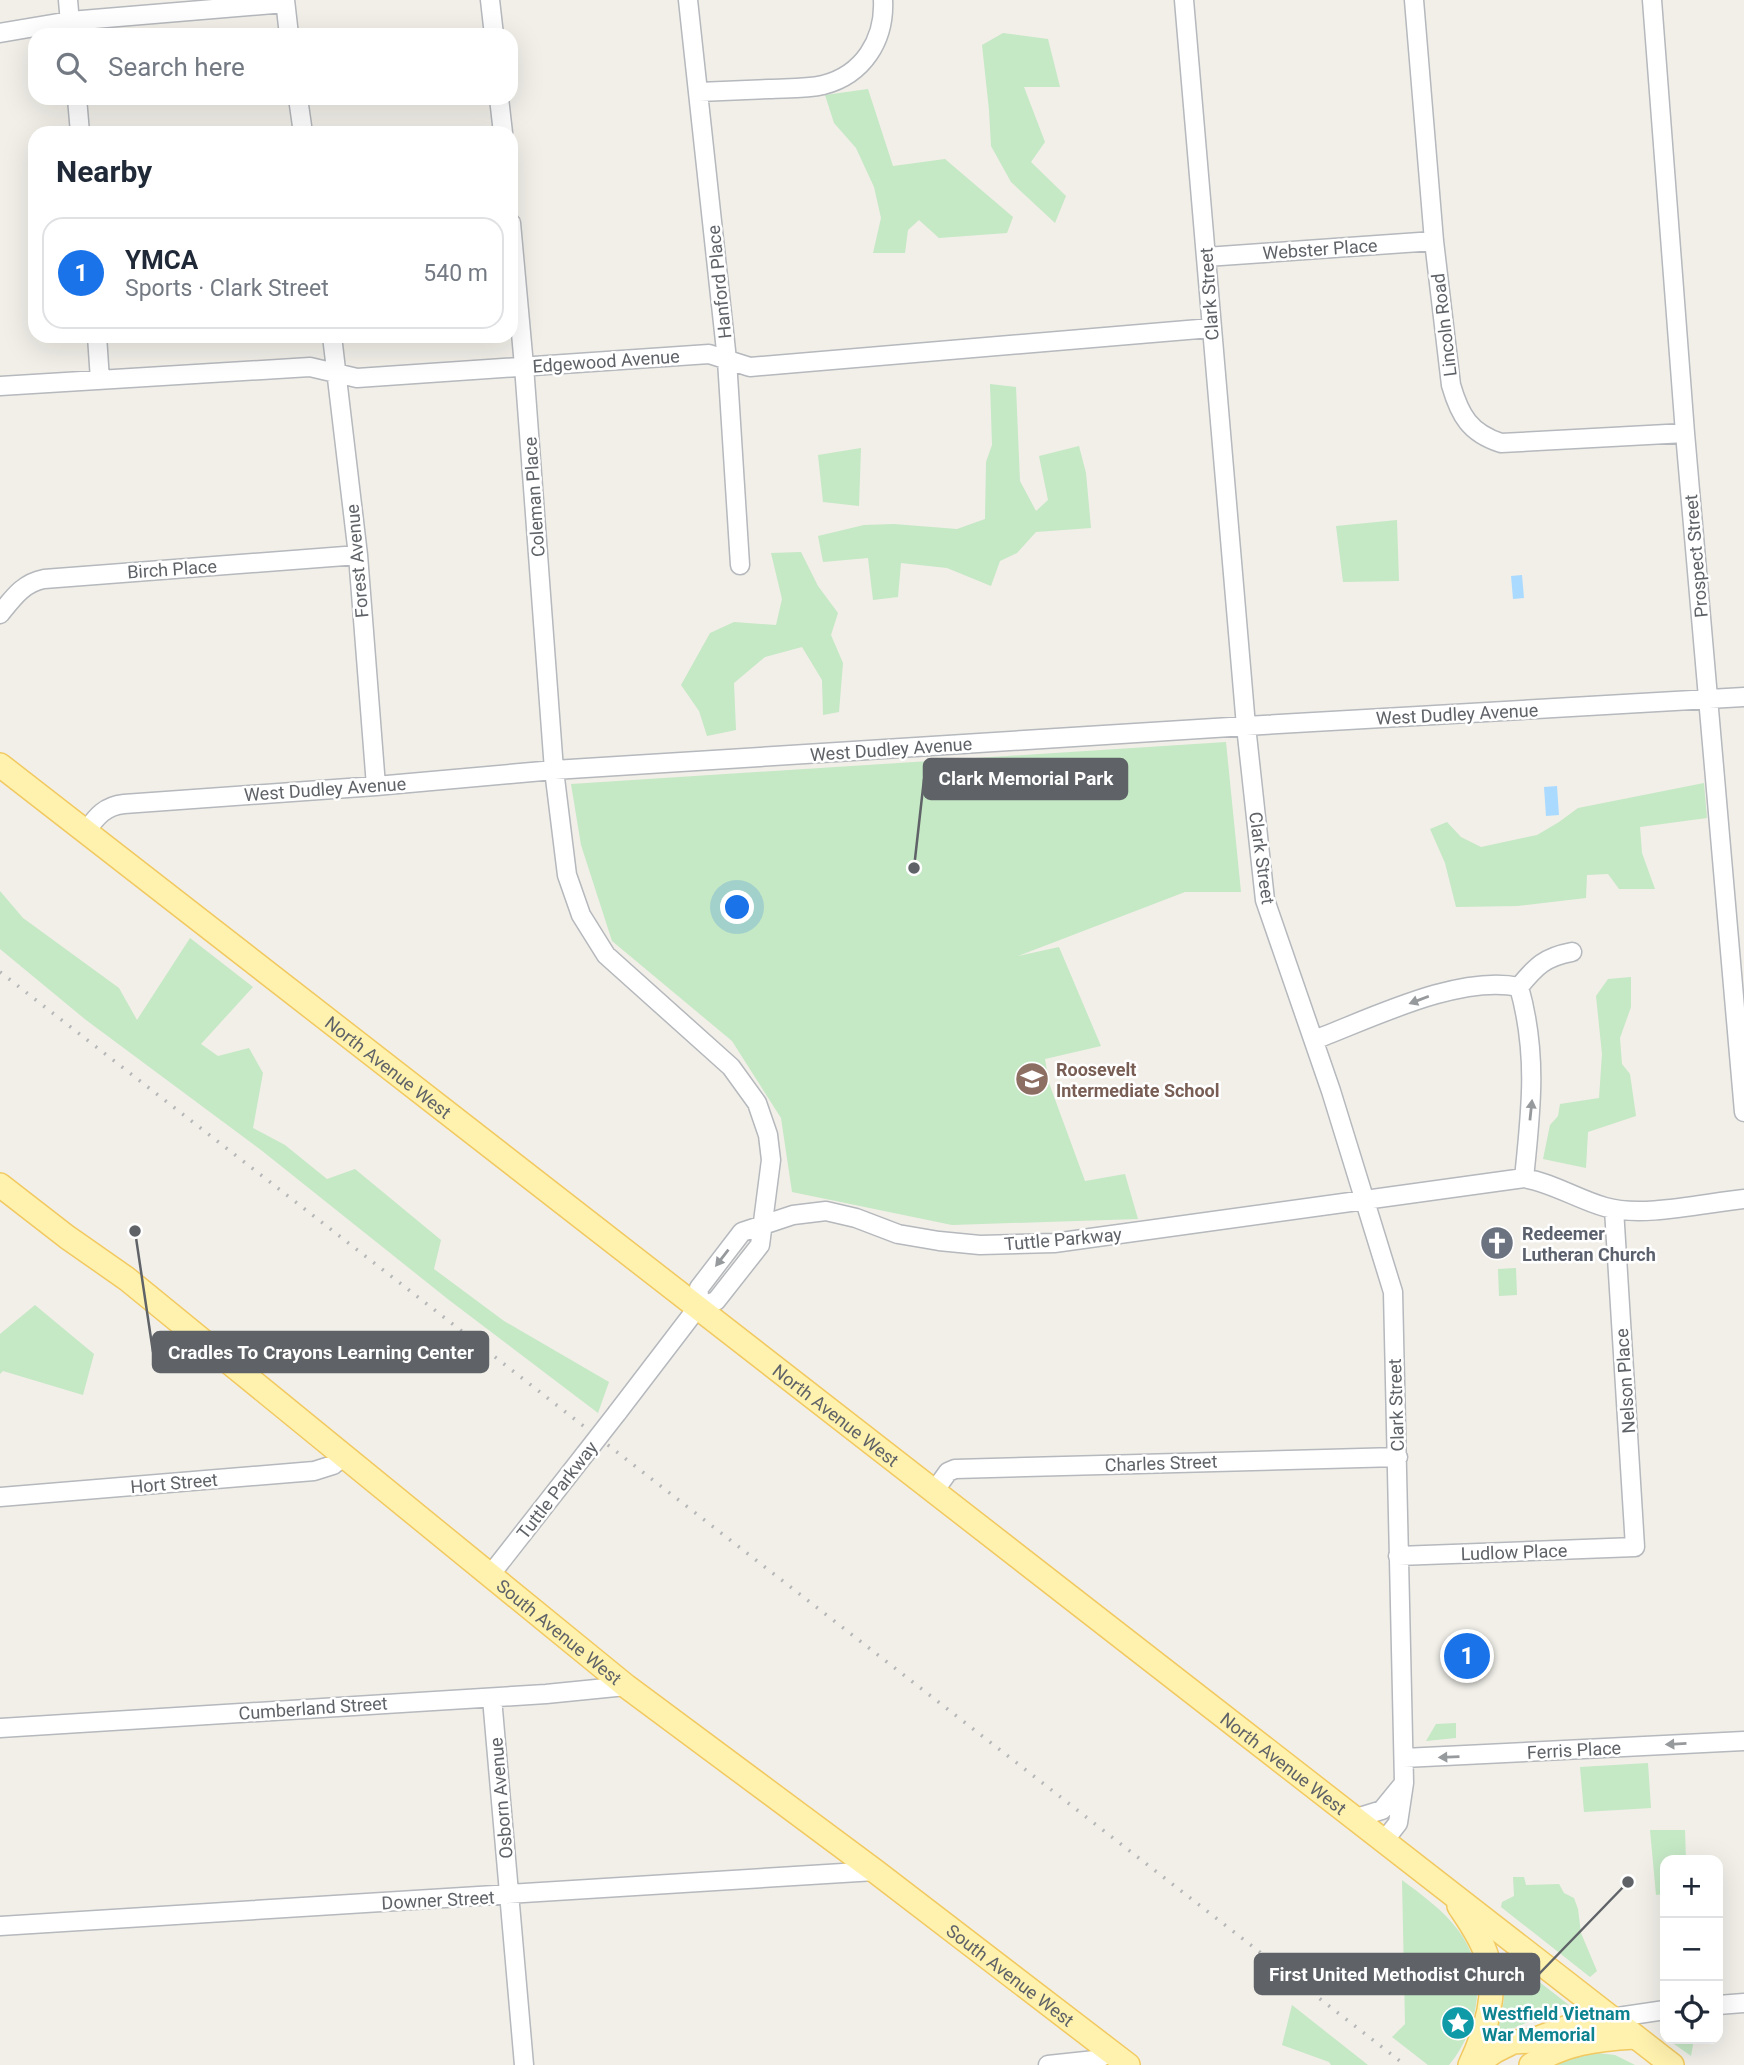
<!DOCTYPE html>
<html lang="en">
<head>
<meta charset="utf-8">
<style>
	:root { --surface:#fff; --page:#f6f6f7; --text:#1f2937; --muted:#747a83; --line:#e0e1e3; --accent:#1a73e8 }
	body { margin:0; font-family:Roboto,sans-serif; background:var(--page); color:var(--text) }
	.controls { position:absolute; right:21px; bottom:21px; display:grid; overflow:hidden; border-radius:14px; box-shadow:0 7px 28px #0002 }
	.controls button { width:63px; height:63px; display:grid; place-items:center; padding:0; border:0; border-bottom:2px solid var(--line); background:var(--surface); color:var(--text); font:35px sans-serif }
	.you { position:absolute; left:738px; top:908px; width:24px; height:24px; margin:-18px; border:5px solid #fff; border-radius:50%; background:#1a73e8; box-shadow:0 0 0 10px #1a73e833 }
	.badge { display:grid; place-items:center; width:46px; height:46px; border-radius:50%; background:var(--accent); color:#fff; font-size:23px; font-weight:700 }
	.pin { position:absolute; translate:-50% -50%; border:4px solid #fff; box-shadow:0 2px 7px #0006 }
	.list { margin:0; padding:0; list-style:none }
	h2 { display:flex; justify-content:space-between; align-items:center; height:91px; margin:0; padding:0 28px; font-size:30px }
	h2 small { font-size:23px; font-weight:400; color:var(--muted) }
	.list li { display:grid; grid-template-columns:46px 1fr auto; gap:21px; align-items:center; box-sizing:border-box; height:112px; margin:0 14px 14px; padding:0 14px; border:2px solid var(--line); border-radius:21px }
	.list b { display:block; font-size:26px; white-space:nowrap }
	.list p { margin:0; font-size:23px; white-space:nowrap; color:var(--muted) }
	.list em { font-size:23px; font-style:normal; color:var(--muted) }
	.icon { flex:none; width:38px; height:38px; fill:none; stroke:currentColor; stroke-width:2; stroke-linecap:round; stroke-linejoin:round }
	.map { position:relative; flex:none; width:1744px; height:2065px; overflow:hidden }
	.search { position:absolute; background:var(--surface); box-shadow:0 7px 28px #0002; left:28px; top:28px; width:490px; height:77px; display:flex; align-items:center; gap:18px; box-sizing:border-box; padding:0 24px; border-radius:21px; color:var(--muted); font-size:26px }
	.panel { position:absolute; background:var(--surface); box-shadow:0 7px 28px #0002; left:28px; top:126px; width:490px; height:217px; border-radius:21px }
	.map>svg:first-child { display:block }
	.green { fill:#c5e8c5 }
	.water { fill:#aadaff }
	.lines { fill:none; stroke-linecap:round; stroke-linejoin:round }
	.minor-casing { stroke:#b5b8bc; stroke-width:21 }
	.major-casing { stroke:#f2c960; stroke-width:26 }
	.minor { stroke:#fff; stroke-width:18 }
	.major { stroke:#fff2af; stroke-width:23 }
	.rail { stroke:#b6b7b8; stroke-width:3.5; stroke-dasharray:2 9; stroke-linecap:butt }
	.minor-bridge-casing { stroke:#b5b8bc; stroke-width:21; stroke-linecap:butt }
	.minor-bridge { stroke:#fff; stroke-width:18 }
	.oneway { fill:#979a9d }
	.labels { text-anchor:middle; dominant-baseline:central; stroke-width:5; stroke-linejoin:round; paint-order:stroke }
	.street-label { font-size:18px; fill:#5f6368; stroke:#fff }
	.education-label { font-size:18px; font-weight:bold; fill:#785e54; stroke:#fff; text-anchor:start }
	.worship-label { font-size:18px; font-weight:bold; fill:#5b616d; stroke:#fff; text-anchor:start }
	.culture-label { font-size:18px; font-weight:bold; fill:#0d838f; stroke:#fff; text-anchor:start }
	.leader { fill:none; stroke:#5f6368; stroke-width:2.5 }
	.callout-dot { fill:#5f6368; stroke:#fff; stroke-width:2.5 }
	.callout { fill:#5f6368; stroke:#5f6368; stroke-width:2.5 }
	.callout-label { font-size:19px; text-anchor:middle; font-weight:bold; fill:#fff }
</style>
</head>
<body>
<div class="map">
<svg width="1744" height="2065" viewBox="0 0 1744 2065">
	<rect width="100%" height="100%" fill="#f1efe8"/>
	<path class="green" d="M1003 33 1048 39 1060 87H1024L1045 142 1031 162 1066 196 1055 223 1011 182 991 146 989 110 982 45Z
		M868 89 893 166 945 159 1013 217 1007 233 939 238 919 220 908 230 905 253H873L881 218 874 187 856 148 834 123 825 95Z
		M990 384 1016 387 1020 481 1036 511 1048 500 1039 456 1079 446 1086 473 1091 528 1036 532 1017 553 1000 561 991 586 947 568 901 563 898 597 873 600 868 558 823 562 818 536 864 525 894 524 957 529 985 519 986 462 992 445Z
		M861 448 859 506 823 502 818 455Z
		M1397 520 1399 581 1343 582 1336 526Z
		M801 552 818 586 838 613 831 635 843 663 839 712 823 715 822 680 802 647 765 657 734 683 736 730 707 736 699 711 681 685 710 633 734 622 776 625 782 599 771 553Z
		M1226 742 1241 892H1185L1018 956 1059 947 1101 1046 1045 1059 1049 1083 1085 1181 1125 1174 1138 1219 952 1225 792 1192 781 1118 732 1041 612 941 581 845 571 784Z
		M1704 783 1707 818 1640 827 1642 853 1655 889H1619L1608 874 1587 875 1586 898 1517 906 1456 907 1445 863 1430 829 1447 822 1461 837 1481 847 1537 835 1559 822 1578 808Z
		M0 891 23 918 119 988 137 1020 190 938 253 987 201 1044 218 1056 249 1048 263 1073 253 1128 285 1145 327 1179 355 1169 441 1240 434 1269 504 1321 609 1382 598 1413 449 1300 261 1150 86 1020 0 949Z
		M1631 977V1007L1620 1038 1622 1064 1630 1074 1636 1116 1588 1132 1586 1168 1543 1159 1550 1125 1558 1116 1560 1104 1599 1098 1602 1054 1596 996 1608 979Z
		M1516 1268 1517 1295 1499 1296 1498 1269Z
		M35 1305 94 1354 83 1395 3 1371 0 1374V1334Z
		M1456 1723V1738L1426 1741 1436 1724Z
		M1648 1763 1651 1808 1584 1812 1580 1767Z
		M1650 1830H1685L1686 1860H1665V1894L1656 1895Z
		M1513 1877H1524L1526 1885 1559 1884 1564 1893 1574 1898 1578 1909 1581 1933 1597 1971 1590 1977 1501 1907 1502 1902 1514 1896Z
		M1402 1880C1422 1895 1443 1910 1458 1930 1489 1970 1480 2028 1449 2065H1428L1392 2037 1405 2024Z
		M1502 1953 1569 2005 1495 2036C1506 2005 1506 1985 1502 1953Z
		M1292 2005 1368 2065H1331L1329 2062 1282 2045Z
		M1667 2039H1694L1691 2056Z
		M1597 2053 1615 2055 1635 2065H1557L1575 2055Z"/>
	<path class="water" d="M1522 575 1524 598 1513 599 1511 576Z
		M1557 786 1559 815 1546 816 1544 787Z"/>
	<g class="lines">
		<g class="minor-casing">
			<path id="minor" d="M68 0 71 35
				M285 0 289 35
				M490 0 494 35
				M688 0 727 360 740 565
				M1184 0 1246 726 1265 900 1331 1091 1393 1292 1404 1783 1398 1823 1384 1841
				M1414 0 1434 241 1451 385C1460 416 1470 433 1501 443L1685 433
				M1652 0 1685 433 1744 1112
				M0 33 70 21 285 3
				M699 92C722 91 745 90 769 89 786 88 806 89 823 85 863 75 885 40 883 0
				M77 98 80 133
				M298 98 303 133
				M499 98 503 133
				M511 223 524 366 554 770 567 875 581 915 606 955 731 1067 757 1103 768 1135 771 1160 760 1245 716 1301 698 1307
				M1206 257 1434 241
				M97 336 100 380
				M332 336 358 555 376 786
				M0 386 310 367 357 378 709 354 750 367 1211 328
				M0 614C13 598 23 583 44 579L358 555
				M86 831C97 816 105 806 124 804L376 786 554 770 1246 726 1744 697
				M1519 987C1536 966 1545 957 1572 952
				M1314 1040C1370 1019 1459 974 1519 987 1538 1054 1531 1111 1524 1178
				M617 1413 698 1307 699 1288 742 1232 793 1215 826 1211 856 1218 898 1234 939 1241 980 1245 1054 1243 1524 1178C1553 1183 1577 1199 1605 1207 1643 1218 1704 1203 1744 1199
				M935 1490 948 1472 955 1469 1398 1457
				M0 1497 314 1471 333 1465 344 1456
				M1398 1556 1635 1547 1614 1209
				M491 1574 585 1454
				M492 1698 524 2065
				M0 1728 546 1694 626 1686
				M1404 1758 1744 1741
				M1356 1818 1382 1810 1404 1783
				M0 1926 875 1871
				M1718 2005 1744 2003
				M1611 2018 1665 2010
				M1048 2065 1095 2060 1111 2052"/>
		</g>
		<g class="major-casing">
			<g id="major">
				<path id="s1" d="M0 765 1672 2065"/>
				<path id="s2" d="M0 1185 67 1237 127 1279 626 1686 875 1871 1128 2065"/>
				<path d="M1459 1906C1469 1921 1480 1936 1486 1954 1499 1991 1486 2031 1470 2065"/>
				<path d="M1475 2065 1495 2051 1513 2042 1531 2041 1568 2027 1611 2018"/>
				<path d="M1531 2065C1563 2043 1597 2039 1635 2037"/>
			</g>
		</g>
		<use href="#minor" class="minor"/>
		<use href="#major" class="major"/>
		<path class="rail" d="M0 972 1405 2065"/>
		<g class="minor-bridge-casing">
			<path id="minor-bridge" d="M585 1454 617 1413"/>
		</g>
		<use href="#minor-bridge" class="minor-bridge"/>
	</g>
	<defs><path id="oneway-solid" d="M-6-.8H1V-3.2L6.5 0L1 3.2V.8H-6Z" transform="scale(1.75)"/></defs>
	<g class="oneway">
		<use href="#oneway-solid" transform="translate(1419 1000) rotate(159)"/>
		<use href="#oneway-solid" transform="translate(1531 1110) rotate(-84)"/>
		<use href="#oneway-solid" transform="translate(722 1258) rotate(128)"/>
		<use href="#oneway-solid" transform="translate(1676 1744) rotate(177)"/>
		<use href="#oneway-solid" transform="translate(1449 1757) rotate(178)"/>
	</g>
	<defs>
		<g id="school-disc" transform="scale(1.75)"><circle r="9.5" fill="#8d6e63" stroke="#fff"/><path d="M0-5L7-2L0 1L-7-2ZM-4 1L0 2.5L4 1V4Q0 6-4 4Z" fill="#fff"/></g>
		<g id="church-disc" transform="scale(1.75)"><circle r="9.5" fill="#6b7280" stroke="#fff"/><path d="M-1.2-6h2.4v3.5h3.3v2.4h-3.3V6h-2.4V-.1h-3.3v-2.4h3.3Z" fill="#fff"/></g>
		<g id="sight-disc" transform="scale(1.75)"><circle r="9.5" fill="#0f9aa8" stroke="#fff"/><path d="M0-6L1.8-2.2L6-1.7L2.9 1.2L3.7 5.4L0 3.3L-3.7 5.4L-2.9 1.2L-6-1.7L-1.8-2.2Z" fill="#fff"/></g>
	</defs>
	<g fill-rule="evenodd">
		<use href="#school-disc" x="1032" y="1079"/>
		<use href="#church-disc" x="1497" y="1243"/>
		<use href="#sight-disc" x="1458" y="2023"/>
	</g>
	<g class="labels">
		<g class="street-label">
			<text transform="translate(1320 249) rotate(-4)">Webster Place</text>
			<text transform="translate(719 282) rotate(-96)">Hanford Place</text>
			<text transform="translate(1209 294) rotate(-94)">Clark Street</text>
			<text transform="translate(1444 325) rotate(-97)">Lincoln Road</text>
			<text transform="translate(606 361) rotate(-4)">Edgewood Avenue</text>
			<text transform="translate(534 497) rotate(-94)">Coleman Place</text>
			<text transform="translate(1696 556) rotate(-95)">Prospect Street</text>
			<text transform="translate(357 561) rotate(-95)">Forest Avenue</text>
			<text transform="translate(172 569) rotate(-4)">Birch Place</text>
			<text transform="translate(1457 714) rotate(-3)">West Dudley Avenue</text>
			<text transform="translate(891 749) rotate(-4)">West Dudley Avenue</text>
			<text transform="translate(325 789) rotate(-4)">West Dudley Avenue</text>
			<text transform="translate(1262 858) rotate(82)">Clark Street</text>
			<text stroke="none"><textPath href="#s1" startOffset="492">North Avenue West</textPath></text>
			<text transform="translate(1063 1239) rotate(-5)">Tuttle Parkway</text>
			<text transform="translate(1625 1381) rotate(-94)">Nelson Place</text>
			<text transform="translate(1396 1405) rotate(-92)">Clark Street</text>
			<text stroke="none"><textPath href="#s1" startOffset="1059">North Avenue West</textPath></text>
			<text transform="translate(1161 1463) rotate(-2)">Charles Street</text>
			<text transform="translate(174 1483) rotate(-5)">Hort Street</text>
			<text transform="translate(557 1490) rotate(-52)">Tuttle Parkway</text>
			<text transform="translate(1514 1552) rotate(-2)">Ludlow Place</text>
			<text stroke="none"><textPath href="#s2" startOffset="716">South Avenue West</textPath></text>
			<text transform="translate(313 1708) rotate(-4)">Cumberland Street</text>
			<text transform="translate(1574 1750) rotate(-3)">Ferris Place</text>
			<text stroke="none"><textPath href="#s1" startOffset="1626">North Avenue West</textPath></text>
			<text transform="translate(501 1798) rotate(-95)">Osborn Avenue</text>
			<text transform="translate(438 1900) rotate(-3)">Downer Street</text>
			<text stroke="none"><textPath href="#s2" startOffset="1283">South Avenue West</textPath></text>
		</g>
		<g class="education-label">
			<text x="1056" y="1069">Roosevelt<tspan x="1056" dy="21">Intermediate School</tspan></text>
		</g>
		<g class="worship-label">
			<text x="1522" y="1233">Redeemer<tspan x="1522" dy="21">Lutheran Church</tspan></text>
		</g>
		<g class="culture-label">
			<text x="1482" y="2013">Westfield Vietnam<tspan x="1482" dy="21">War Memorial</tspan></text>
		</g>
	</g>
	<path class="leader" d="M914 868L924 779M135 1231L153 1352M1628 1882L1539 1974"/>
	<g class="callout-dot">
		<circle cx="914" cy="868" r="7"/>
		<circle cx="135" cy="1231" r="7"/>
		<circle cx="1628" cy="1882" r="7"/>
	</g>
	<g class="callout">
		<rect x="924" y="759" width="203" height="40" rx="7"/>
		<rect x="153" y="1332" width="335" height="40" rx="7"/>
		<rect x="1255" y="1954" width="284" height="40" rx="7"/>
	</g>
	<g class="callout-label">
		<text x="1026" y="785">Clark Memorial Park</text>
		<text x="321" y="1359">Cradles To Crayons Learning Center</text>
		<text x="1397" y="1981">First United Methodist Church</text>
	</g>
</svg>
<div class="controls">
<button>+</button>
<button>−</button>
<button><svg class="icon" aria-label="locate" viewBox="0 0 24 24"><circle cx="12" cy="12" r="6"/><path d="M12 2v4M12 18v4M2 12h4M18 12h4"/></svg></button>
</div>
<div class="you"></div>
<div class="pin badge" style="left:1467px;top:1656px">1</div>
<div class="search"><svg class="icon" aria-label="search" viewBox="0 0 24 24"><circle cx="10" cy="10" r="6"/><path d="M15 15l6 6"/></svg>Search here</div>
<section class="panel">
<h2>Nearby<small></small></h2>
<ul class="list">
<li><span class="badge">1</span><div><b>YMCA</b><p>Sports · Clark Street</p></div><em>540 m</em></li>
</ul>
</section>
</div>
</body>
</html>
